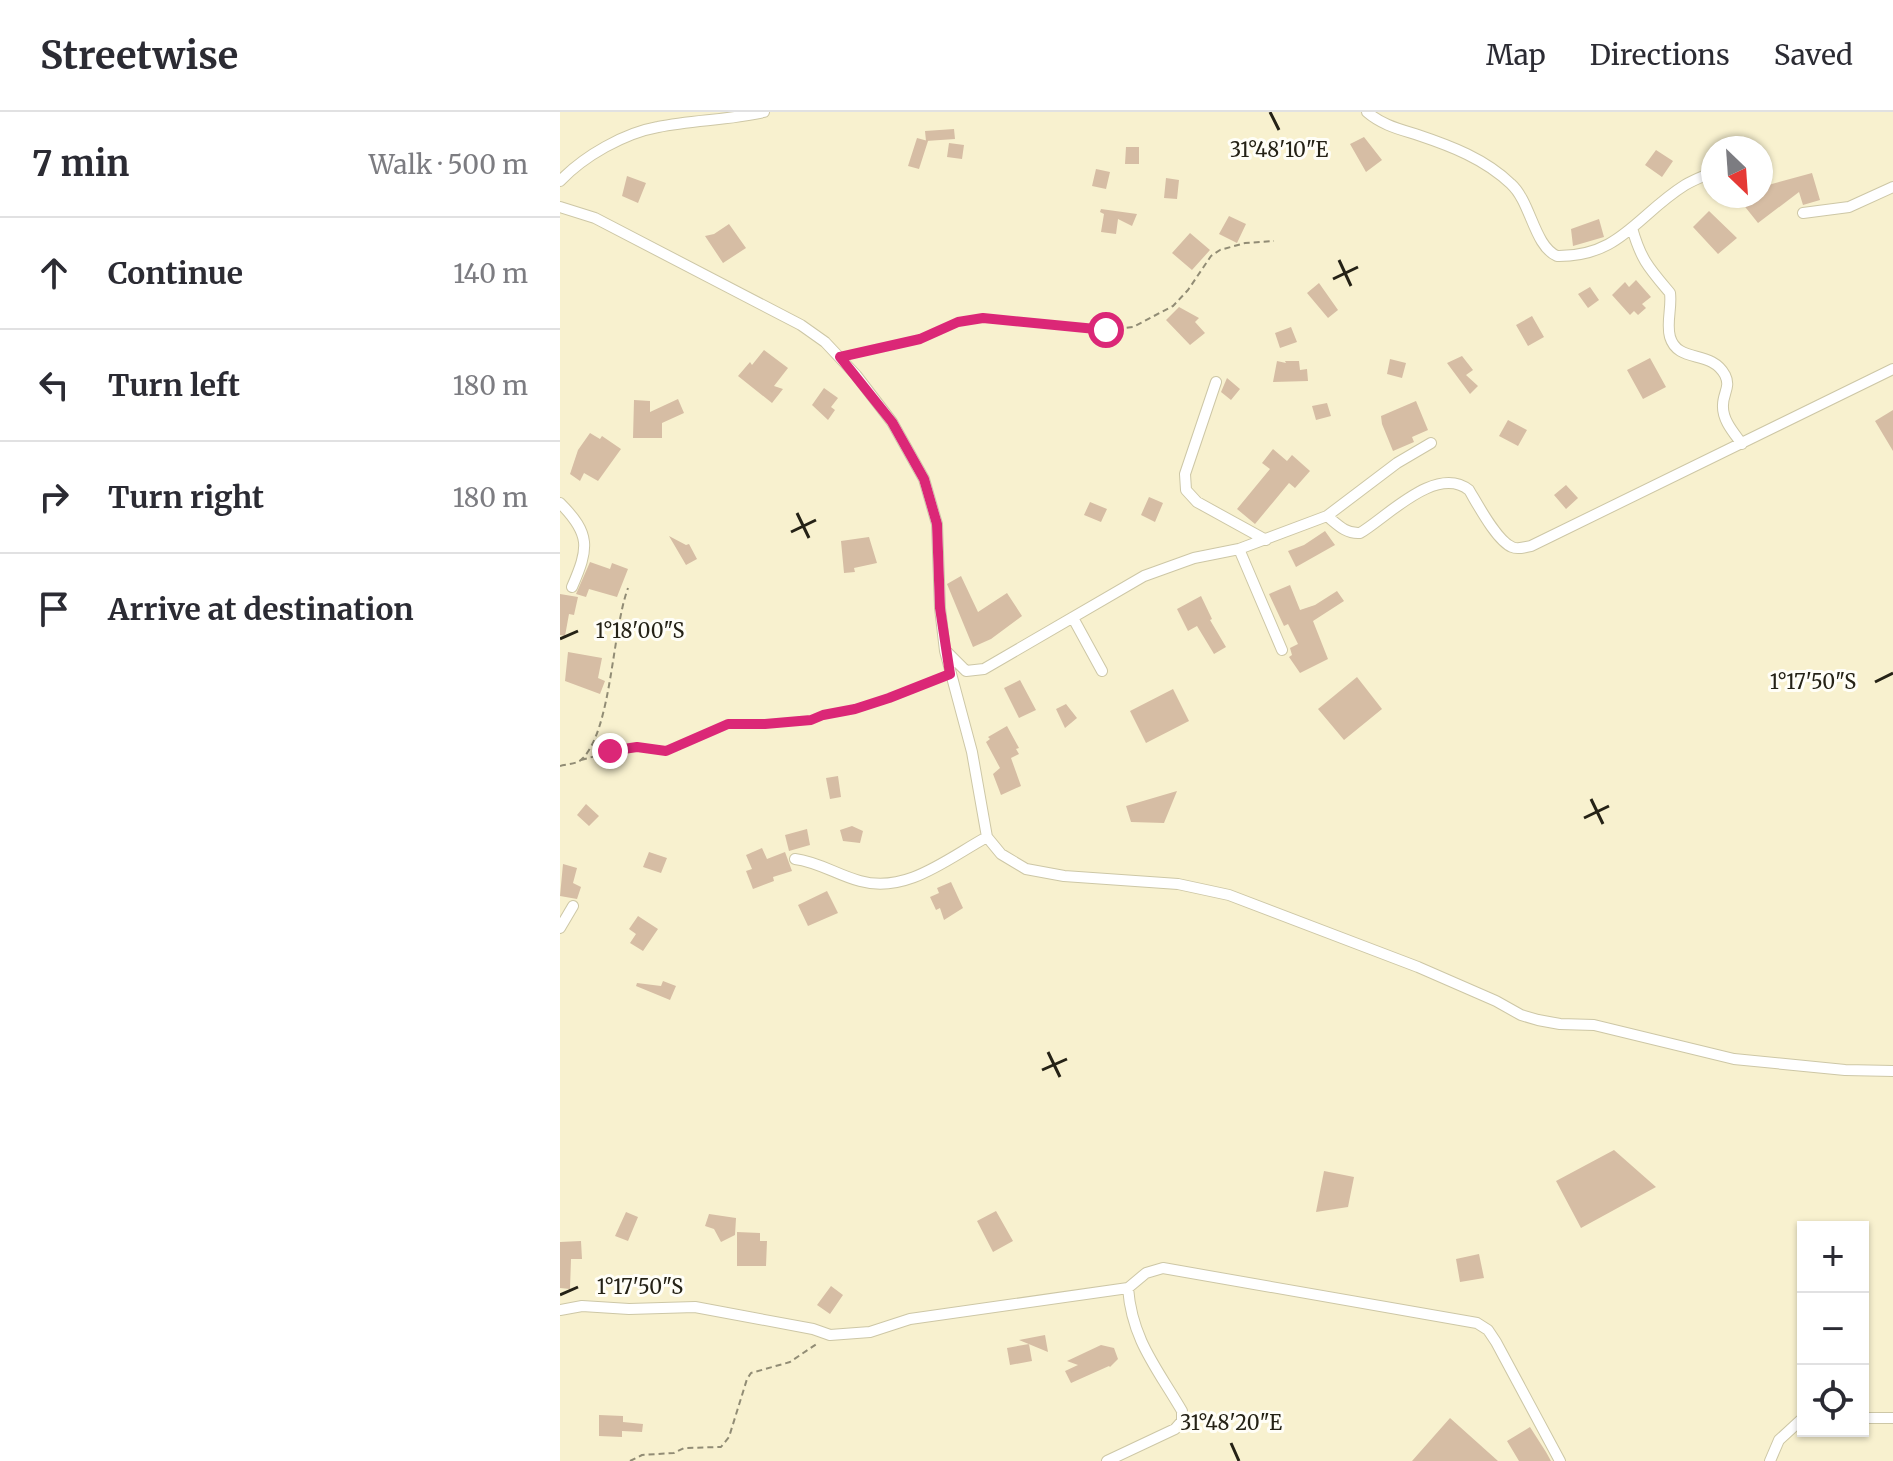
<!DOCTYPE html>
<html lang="en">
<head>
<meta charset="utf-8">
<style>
	:root { --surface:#fff; --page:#f7f7f7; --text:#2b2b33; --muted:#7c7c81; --line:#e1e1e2 }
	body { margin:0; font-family:Merriweather,serif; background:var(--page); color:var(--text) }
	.controls { position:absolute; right:24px; bottom:24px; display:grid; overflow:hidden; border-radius:0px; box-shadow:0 2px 6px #0004 }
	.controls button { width:72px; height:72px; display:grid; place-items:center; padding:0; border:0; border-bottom:2px solid var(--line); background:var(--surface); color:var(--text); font:40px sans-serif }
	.compass { position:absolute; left:1141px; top:24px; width:72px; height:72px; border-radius:50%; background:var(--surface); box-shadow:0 2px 6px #0004; rotate:155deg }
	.stop { position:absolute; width:24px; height:24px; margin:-18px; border:6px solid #db2777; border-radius:50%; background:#fff }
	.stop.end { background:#db2777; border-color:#fff; box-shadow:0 2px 8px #0008 }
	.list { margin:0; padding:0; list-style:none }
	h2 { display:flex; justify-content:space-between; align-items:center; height:104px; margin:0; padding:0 32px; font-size:34px }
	h2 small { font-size:26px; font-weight:400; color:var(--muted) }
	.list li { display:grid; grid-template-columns:52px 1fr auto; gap:24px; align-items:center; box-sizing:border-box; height:112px; padding:0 32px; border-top:2px solid var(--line) }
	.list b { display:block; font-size:30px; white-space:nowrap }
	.list em { font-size:26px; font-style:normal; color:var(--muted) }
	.icon { flex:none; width:44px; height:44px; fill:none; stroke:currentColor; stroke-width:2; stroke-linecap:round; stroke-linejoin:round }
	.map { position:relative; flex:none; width:1333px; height:1349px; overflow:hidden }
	header { display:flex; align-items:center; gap:48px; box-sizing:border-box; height:112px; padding:0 40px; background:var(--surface); border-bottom:2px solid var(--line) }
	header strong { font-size:38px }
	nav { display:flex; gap:44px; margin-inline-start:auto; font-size:28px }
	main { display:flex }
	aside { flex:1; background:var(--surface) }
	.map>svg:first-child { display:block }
	.building { fill:#d6bda4 }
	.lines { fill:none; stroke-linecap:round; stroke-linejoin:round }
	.minor-casing { stroke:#cdc7a6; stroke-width:12 }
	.path { stroke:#918c75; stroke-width:2; stroke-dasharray:6 4; stroke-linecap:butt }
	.minor { stroke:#fff; stroke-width:10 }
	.route { stroke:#db2777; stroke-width:10 }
	.ticks { fill:none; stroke:#252216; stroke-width:3 }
	.ticks-label { font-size:20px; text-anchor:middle; fill:#252216; stroke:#fffef7; stroke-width:6; stroke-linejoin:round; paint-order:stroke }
</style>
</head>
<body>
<header>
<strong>Streetwise</strong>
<nav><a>Map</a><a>Directions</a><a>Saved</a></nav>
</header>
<main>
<aside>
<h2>7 min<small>Walk · 500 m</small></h2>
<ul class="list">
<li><svg class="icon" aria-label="ahead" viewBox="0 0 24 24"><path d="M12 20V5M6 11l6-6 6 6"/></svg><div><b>Continue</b></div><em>140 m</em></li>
<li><svg class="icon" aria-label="left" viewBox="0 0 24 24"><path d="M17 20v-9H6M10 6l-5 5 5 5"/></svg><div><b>Turn left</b></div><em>180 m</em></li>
<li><svg class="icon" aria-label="right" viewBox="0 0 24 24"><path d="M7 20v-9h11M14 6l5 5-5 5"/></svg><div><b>Turn right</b></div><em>180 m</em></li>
<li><svg class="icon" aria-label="arrive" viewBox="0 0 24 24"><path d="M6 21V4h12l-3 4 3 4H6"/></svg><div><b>Arrive at destination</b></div></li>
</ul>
</aside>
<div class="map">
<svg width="1333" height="1349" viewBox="0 0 1333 1349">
	<rect width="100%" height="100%" fill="#f8f1cf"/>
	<path class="building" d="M394 17 395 27 366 29 365 19Z
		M804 25 822 48 806 60 790 32Z
		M357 26 368 29 359 57 348 54Z
		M389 31 404 33 402 47 387 45Z
		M566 35H579V52H565Z
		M1096 38 1113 49 1102 65 1085 53Z
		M536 57 550 60 546 77 532 74Z
		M1252 61 1260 88 1243 93 1239 80 1198 111 1182 91 1191 84H1201V75Z
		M67 64 86 71 78 91 62 84Z
		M606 66 619 68 617 87 604 86Z
		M541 97 577 102 572 114 558 107 556 122 541 120 544 102 540 100Z
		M1149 99 1177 126 1158 142 1133 115Z
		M669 104 686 112 677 131 659 122Z
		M1039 107 1044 125 1013 134 1011 117Z
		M169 112 186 136 163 151 145 124 154 122Z
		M630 121 650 138 632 158 612 141Z
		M1076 168 1091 185 1082 192 1086 196 1078 203 1074 199 1070 203 1052 183 1065 170 1069 175Z
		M759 171 778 198 768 206 747 181Z
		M1030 175 1039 188 1028 196 1018 182Z
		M619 195 639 206 635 210 645 221 630 233 606 208Z
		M972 204 984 225 968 234 956 213Z
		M731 215 737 230 720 236 715 221Z
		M204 238 228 256 214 274 223 277 212 291 178 264 190 250 192 253Z
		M902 244 913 258 906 263 918 274 910 282 887 251Z
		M1090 246 1106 275 1083 287 1067 258Z
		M830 247 846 251 842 266 827 262Z
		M717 249 726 251 725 249H739L740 258 747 257 748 269 713 270Z
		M667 266 680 277 671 288 661 280Z
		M264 276 278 286 271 295 275 298 268 308 252 293Z
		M118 287 124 301 102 311V326H73L74 288 90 289V300Z
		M856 289 868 318 852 325 854 330 833 339 822 312 821 304Z
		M767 291 771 304 756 308 752 294Z
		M1333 298V339L1315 309Z
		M948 308 967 318 958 334 939 324Z
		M30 321 40 327 42 324 61 337 38 369 24 361 20 369 10 362 18 338Z
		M713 337 727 349 732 343 750 359 735 376 729 371 695 412 677 397 710 357 702 351Z
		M1006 373 1018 386 1006 397 994 383Z
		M589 385 603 391 595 410 581 403Z
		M530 390 547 397 541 410 524 403Z
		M765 419 775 433 736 455 728 439 744 433Z
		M109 424 126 433 129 432 137 447 126 453Z
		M309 425 317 451 294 456 295 460 284 461 281 429Z
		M30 450 50 457 52 451 68 457 57 485 29 477 26 485 16 482Z
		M401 464 418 500 447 481 462 504 431 527 413 535 387 472Z
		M730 473 740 498 755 493 777 479 784 489 753 509 768 547 740 561 729 545 732 543 730 536 738 532 728 512 724 514 709 482Z
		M0 482 18 485 14 503 9 502 5 524 0 523Z
		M641 484 652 507 650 508 666 535 654 542 637 514 628 519 617 497Z
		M8 540 42 546 38 566 45 569 40 582 5 569Z
		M797 565 822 597 784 628 758 597Z
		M460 568 476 598 459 606 444 576Z
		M613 577 629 609 586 631 570 599Z
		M506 592 517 606 505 616 496 597Z
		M447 614 459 636 456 637 459 642 451 646 461 674 441 683 433 662 440 656 426 630 430 627 428 625Z
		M278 664 281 685 270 687 266 666Z
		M617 679 604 711 571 710 566 694Z
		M26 692 39 704 29 714 17 703Z
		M292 714 303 719 300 731 283 729 280 718Z
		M247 717 250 733 229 739 225 723Z
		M202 736 207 747 225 740 232 759 213 765 214 769 193 777 186 759 192 757 186 743Z
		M89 740 107 746 101 761 83 755Z
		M3 752 17 756 13 771 21 775 17 787 0 784Z
		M391 770 403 796 384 808 380 796 376 798 370 785 379 781 377 776Z
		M267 779 278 801 248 814 238 793Z
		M78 804 98 817 83 839 70 831 76 822 69 817Z
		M103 869 116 874 110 888 76 874 77 871 101 874Z
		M1054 1038 1096 1075 1021 1116 996 1069Z
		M764 1059 794 1065 788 1095 756 1100Z
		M436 1099 453 1129 433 1140 417 1109Z
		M66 1100 78 1105 68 1129 55 1124Z
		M149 1102 176 1106 175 1123 161 1130 154 1117 145 1114Z
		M177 1120 200 1121V1129H207L206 1154H177Z
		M21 1129 22 1147H11L10 1177 0 1176V1130Z
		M919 1142 924 1166 900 1170 896 1147Z
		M271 1174 283 1183 270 1202 257 1193Z
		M485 1223 488 1240 459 1228Z
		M469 1232 472 1249 450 1253 447 1236Z
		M541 1233 554 1236 558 1247 550 1255 549 1254 511 1271 505 1259 518 1253 507 1249Z
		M39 1303 63 1304V1310L83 1312 82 1320 62 1319V1325L39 1324Z
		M890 1306 938 1349H852Z
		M970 1315 986 1340 991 1349H959L947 1329Z"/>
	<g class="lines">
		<g class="minor-casing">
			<path id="minor" d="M807 0C822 13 839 17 858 23 891 34 925 47 951 72 971 90 974 134 997 144 1060 145 1077 103 1125 73 1133 68 1144 64 1153 60
				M0 69C24 44 64 21 98 15 133 8 169 8 204 0
				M0 95 35 106 241 213 265 230 296 263 332 310 364 367 377 412 380 496 385 539 412 640 427 725 441 742 466 757 504 764 618 772 669 783 858 855 936 889 961 903 978 908 1000 912 1034 913 1174 947 1285 958 1333 959
				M1243 101 1289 95 1333 75
				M1072 116C1081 148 1089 156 1110 181 1112 196 1106 211 1110 225 1118 252 1151 237 1165 263 1171 275 1163 281 1163 293 1162 308 1174 321 1182 332
				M656 270 625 362 626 378 637 390 706 428
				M0 391C31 422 29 436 12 475
				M767 404 837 351 871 331
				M679 437 722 538
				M513 506 542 559
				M387 540 406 559 424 557 584 464 634 446 679 437 767 404C778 413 786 422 800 421 826 406 876 352 909 378 918 393 937 429 952 435 958 438 965 435 971 434L1333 257
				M235 747C259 750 277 763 300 769 347 782 388 746 427 725
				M0 816 13 794
				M568 1176 586 1161 603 1156 917 1211 928 1218 936 1230 1000 1349
				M0 1198 22 1194 69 1197 135 1195 253 1217 270 1223 310 1220 350 1207 568 1176C572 1228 597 1256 622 1299V1309L615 1317 547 1349
				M1303 1306H1333
				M1210 1349 1219 1328 1243 1306"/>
		</g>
		<path class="path" d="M293 242 360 227 398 210 423 206 546 218 573 215 613 194 628 178 651 144 660 138 685 131 714 129
			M21 648 62 637 85 636 106 639 168 612H205L251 608 263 603 295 597 329 586 380 566
			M0 654C8 652 18 652 23 646 52 615 52 519 68 476
			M70 1349 82 1343 114 1341 124 1336 161 1335 169 1325 187 1267 191 1261 230 1250 258 1231"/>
		<use href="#minor" class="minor"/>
	</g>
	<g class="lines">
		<path class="route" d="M50 639 77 635 106 639 168 612H205L251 608 263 603 295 597 329 586 390 562 380 496 377 412 364 367 332 310 280 245 360 227 398 210 423 206 546 218"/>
	</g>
	<path class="ticks" d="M710 0 719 18M779 148 791 174M773 167 798 155M237 401 249 426M231 420 256 408M0 527 18 519M1315 570 1333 561M1031 687 1043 712M1024 706 1049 694M488 940 500 965M482 958 507 947M0 1183 18 1175M671 1331 679 1349"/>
	<g class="ticks-label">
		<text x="719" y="45">31°48'10"E</text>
		<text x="80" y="526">1°18'00"S</text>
		<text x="1253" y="577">1°17'50"S</text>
		<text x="80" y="1182">1°17'50"S</text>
		<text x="671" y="1318">31°48'20"E</text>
	</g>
</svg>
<div class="controls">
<button>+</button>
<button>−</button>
<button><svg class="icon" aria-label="locate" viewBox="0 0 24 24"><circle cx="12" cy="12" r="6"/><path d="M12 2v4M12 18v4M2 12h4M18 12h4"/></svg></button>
</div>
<svg class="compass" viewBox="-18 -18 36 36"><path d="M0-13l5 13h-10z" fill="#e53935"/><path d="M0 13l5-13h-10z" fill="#7c7c81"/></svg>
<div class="stop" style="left:546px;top:218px"></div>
<div class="stop end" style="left:50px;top:639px"></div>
</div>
</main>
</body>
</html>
